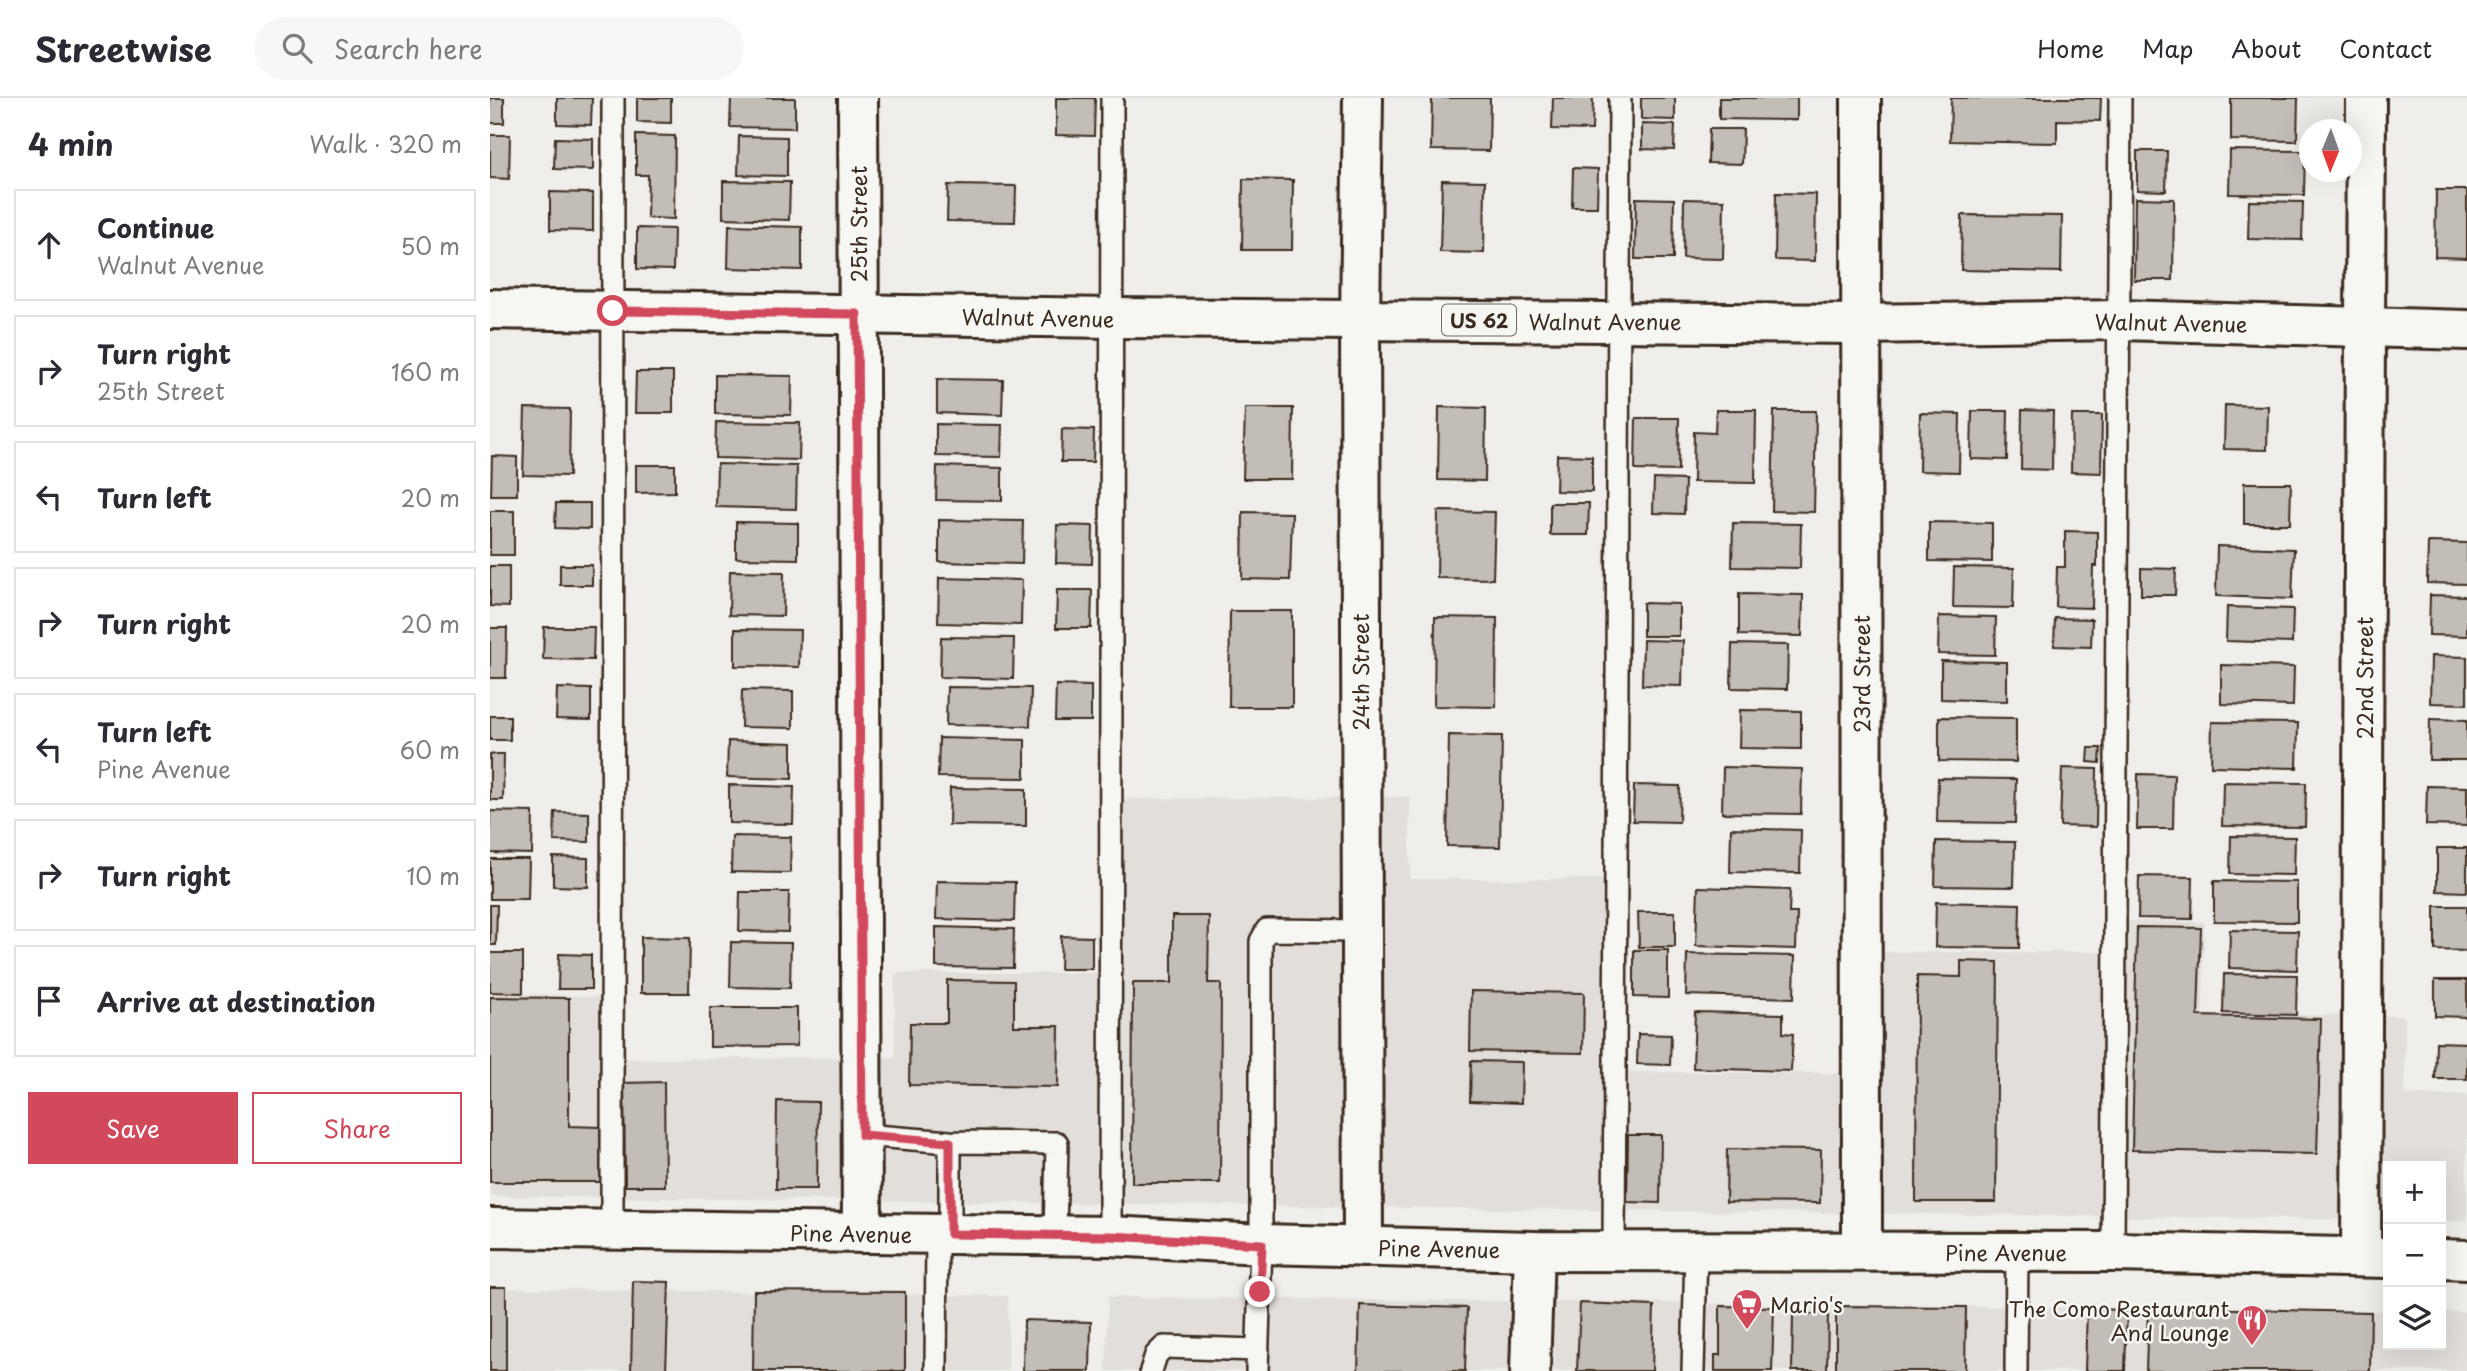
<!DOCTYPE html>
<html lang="en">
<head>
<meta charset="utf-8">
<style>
	:root { --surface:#fff; --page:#f7f7f7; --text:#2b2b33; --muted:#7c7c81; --line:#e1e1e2; --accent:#d1495b }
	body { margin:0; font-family:"Playpen Sans",sans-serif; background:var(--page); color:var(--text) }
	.controls { position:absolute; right:21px; bottom:21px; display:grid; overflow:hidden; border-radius:0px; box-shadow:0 7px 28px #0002 }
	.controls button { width:63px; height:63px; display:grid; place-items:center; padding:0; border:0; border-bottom:2px solid var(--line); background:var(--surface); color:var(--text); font:35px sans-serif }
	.compass { position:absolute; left:1809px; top:21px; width:63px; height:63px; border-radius:50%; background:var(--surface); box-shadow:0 7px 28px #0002; rotate:181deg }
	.stop { position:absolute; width:21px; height:21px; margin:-16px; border:5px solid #d1495b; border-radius:50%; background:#fff }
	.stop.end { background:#d1495b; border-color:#fff; box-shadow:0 2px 7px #0008 }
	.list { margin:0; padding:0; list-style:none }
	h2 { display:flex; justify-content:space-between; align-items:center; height:91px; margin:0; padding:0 28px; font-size:30px }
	h2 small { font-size:23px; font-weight:400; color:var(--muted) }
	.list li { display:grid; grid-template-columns:46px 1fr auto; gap:21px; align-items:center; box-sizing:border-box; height:112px; margin:0 14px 14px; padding:0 14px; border:2px solid var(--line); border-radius:0px }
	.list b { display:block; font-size:26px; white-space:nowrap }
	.list p { margin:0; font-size:23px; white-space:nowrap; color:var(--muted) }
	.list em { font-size:23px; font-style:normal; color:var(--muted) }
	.actions { display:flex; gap:14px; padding:21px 28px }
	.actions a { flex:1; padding:16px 0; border:2px solid var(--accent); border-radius:0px; text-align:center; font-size:24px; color:var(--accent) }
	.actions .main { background:var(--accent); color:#fff }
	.icon { flex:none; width:38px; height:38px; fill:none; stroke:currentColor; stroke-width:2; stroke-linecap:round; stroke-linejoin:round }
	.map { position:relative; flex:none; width:1977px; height:1273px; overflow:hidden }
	header { display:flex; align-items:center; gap:42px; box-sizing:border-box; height:98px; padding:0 35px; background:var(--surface); border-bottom:2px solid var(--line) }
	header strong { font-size:33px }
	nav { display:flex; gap:38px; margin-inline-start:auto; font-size:24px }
	.search { width:490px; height:63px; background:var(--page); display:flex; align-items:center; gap:18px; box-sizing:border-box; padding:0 24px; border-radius:38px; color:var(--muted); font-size:26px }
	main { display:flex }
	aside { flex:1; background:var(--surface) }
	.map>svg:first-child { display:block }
	.built { fill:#e2dfdb }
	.building { fill:#c2bdb7; stroke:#3b2a1e; stroke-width:2 }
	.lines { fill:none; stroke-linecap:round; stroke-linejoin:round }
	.lane-casing { stroke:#3b2a1e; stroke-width:26 }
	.street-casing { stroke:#3b2a1e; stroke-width:44 }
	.secondary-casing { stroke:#3b2a1e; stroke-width:44 }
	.primary-casing { stroke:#3b2a1e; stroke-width:44 }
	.lane { stroke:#f6f6f2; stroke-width:21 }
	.street { stroke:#f6f6f2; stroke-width:38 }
	.secondary { stroke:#f6f6f2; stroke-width:38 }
	.primary { stroke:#f6f6f2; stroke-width:38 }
	.route { stroke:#d1495b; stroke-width:9 }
	.labels { text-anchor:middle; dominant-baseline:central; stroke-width:5; stroke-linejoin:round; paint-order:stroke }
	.shield { fill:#f6f6f2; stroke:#73675e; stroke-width:2 }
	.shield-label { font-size:19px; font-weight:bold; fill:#3b2a1e }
	.street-label { font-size:21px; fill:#3b2a1e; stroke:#f6f6f2 }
	.poi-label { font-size:21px; fill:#3b2a1e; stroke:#f6f6f2; text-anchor:start }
</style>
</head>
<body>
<header>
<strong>Streetwise</strong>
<div class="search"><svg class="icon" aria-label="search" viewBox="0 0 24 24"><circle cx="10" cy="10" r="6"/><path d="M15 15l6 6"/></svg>Search here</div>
<nav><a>Home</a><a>Map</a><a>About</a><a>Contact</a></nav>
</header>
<main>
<aside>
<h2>4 min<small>Walk · 320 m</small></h2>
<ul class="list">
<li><svg class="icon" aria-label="ahead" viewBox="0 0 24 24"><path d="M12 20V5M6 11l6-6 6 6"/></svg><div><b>Continue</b><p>Walnut Avenue</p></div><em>50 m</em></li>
<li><svg class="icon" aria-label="right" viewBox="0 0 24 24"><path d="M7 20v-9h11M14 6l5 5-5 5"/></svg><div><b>Turn right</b><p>25th Street</p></div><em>160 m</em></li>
<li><svg class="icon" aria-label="left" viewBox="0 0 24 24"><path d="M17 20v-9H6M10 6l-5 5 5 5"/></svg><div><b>Turn left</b></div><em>20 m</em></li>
<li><svg class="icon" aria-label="right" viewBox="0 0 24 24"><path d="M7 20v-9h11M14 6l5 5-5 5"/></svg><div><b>Turn right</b></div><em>20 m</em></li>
<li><svg class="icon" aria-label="left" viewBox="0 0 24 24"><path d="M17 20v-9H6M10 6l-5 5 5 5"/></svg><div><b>Turn left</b><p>Pine Avenue</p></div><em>60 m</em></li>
<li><svg class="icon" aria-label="right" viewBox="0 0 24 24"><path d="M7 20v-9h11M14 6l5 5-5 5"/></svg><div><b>Turn right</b></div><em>10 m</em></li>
<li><svg class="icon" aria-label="arrive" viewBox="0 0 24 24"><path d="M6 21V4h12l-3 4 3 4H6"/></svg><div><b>Arrive at destination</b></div></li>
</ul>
<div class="actions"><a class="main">Save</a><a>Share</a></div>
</aside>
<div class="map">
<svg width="1977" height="1273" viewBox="0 0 1977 1273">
	<rect width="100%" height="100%" fill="#efeeea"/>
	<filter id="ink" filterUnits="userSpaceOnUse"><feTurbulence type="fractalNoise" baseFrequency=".0143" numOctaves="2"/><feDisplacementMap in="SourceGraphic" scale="14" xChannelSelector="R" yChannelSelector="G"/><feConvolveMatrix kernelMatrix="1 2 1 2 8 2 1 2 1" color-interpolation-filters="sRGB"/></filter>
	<g filter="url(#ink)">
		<path class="built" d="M920 699V781H1135L1137 974 1350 975 1351 854H1636L1637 823 1714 824 1713 916 1915 918V997H1977V1123H1951V1068H1898V1122L0 1098V895L134 900V961L405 959V875H610L612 701Z
			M0 1190 518 1198V1273H0Z
			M618 1199 1898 1213V1247H1951V1214H1977V1273H616Z"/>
		<path class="building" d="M0 0H14V25H0Z
			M67 0H102L101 27 67 26Z
			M147 0H181V25L147 24Z
			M241 0H305V30L240 29Z
			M566 0H605L604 38 566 37Z
			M942 0H1000L999 53 941 52Z
			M1063 0H1103L1102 32 1062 31Z
			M1151 0H1185V22L1151 21Z
			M1229 0H1307V22L1229 21Z
			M1461 0H1611L1610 23 1567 22V45L1460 43Z
			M1741 0H1808L1807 43 1741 42Z
			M1152 26 1185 27 1184 52 1152 51Z
			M1219 31H1253L1252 66 1218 65Z
			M0 37H20L19 81 0 80Z
			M146 37 185 38 184 121 157 120 158 77H146Z
			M249 38 297 39V78L248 77Z
			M65 40 103 41V72L64 71Z
			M1740 52 1815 53 1814 97 1739 96Z
			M1647 53H1677L1676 93 1647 92Z
			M1083 70 1108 71 1107 109H1082Z
			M753 81 803 82 802 152H752Z
			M952 82 995 83 994 155 950 154Z
			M233 83 300 84 299 122 233 120Z
			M458 87 526 88 525 124 457 123Z
			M1946 92H1977V160L1945 159Z
			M60 94 103 95V133L60 132Z
			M1286 95 1326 96 1325 163 1285 162Z
			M1146 100 1184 101 1183 161H1145Z
			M1645 100 1684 101 1683 182H1644Z
			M1194 101 1234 102 1233 161 1193 160Z
			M1759 103 1813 104 1812 142 1758 141Z
			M1472 117 1572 118 1571 174 1471 172Z
			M239 127 312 129V172L238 170Z
			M147 130 184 131 183 172 147 171Z
			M146 274H183V315H145Z
			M225 277 302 278 301 317 225 316Z
			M447 281 513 282 512 317 447 315Z
			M1735 307 1778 308 1777 352 1734 351Z
			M949 309 996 310 995 383 948 382Z
			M35 310 80 311 79 378 33 377Z
			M755 310H803L802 381H753Z
			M1226 312H1266L1265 385 1203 384 1204 334 1225 335Z
			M1532 312 1563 313 1562 372 1531 371Z
			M1284 313H1326L1324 414 1282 413Z
			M1482 313H1518L1517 362 1481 361Z
			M1430 315 1470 316 1469 374 1429 373Z
			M1582 317H1612L1611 375 1581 374Z
			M1146 320H1189L1188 373 1145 372Z
			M226 324 310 325 309 362 225 360Z
			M446 326 512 327 511 359 446 358Z
			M572 331 604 332 603 364H571Z
			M1067 357 1102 358V394L1066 393Z
			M2 358 27 359V397H1Z
			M227 366 307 368 306 411 226 409Z
			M146 367H185V394L146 395Z
			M447 368 512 370V403L446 402Z
			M1164 381 1195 382 1194 416 1163 415Z
			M1754 385H1801L1800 426H1754Z
			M66 405H100V431L65 430Z
			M1060 405H1099L1098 437H1060Z
			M0 413H24V457H0Z
			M948 413 1005 414 1003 481 947 480Z
			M753 414 802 415 800 482 752 481Z
			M449 422 533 423 532 466 449 464Z
			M246 424 308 425V461L246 460Z
			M1439 424 1502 425V464L1439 463Z
			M1243 425 1311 426 1310 470 1242 469Z
			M567 427 603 428 602 466 566 465Z
			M1575 433 1607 434V468H1603L1602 510 1566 509 1567 469H1575Z
			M1938 444 1977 445V486L1937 485Z
			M1727 448 1804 451 1802 501 1726 498Z
			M70 467H102V487H70Z
			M0 468H19V509L0 508Z
			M1464 469 1524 470 1523 510 1463 509Z
			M1651 470 1686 471 1685 497H1651Z
			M240 473 294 474 293 518 239 517Z
			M449 480 532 482 531 527 448 525Z
			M567 492H602L601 530H566Z
			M1249 496 1313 497 1312 538 1249 537Z
			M1940 497 1977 498V538L1939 537Z
			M1153 505 1189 506V538H1153Z
			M1737 509 1803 511 1802 545 1736 543Z
			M740 513H802V609H739Z
			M1449 518 1506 519 1505 557 1448 556Z
			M945 519 1007 520 1006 609 944 608Z
			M1565 520 1602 521 1601 549 1564 548Z
			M54 529H104L103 562 53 561Z
			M0 530H17L16 580H0Z
			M245 531 310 532 309 569 245 568Z
			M451 539 524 540 523 581 450 579Z
			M1153 542 1193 543 1192 588 1152 587Z
			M1242 546 1298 547 1297 591 1241 590Z
			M1941 558 1977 559V606L1940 605Z
			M1451 563 1517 564V603L1451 601Z
			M1731 567 1804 569 1803 608 1731 606Z
			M566 587 601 588V623H565Z
			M457 589 541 590 540 628 456 627Z
			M67 590 101 591V622L66 621Z
			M252 592 303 593V630L251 629Z
			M1250 612 1311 613V651L1249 650Z
			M0 618H20V642H0Z
			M1449 619 1526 620V664L1449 663Z
			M1940 621 1977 622V662H1939Z
			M1722 624 1808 625 1807 670 1721 668Z
			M959 637 1012 638 1010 749 957 748Z
			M449 640 535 642V680L448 679Z
			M238 643 302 645V681L237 679Z
			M1599 650H1611L1610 665 1598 664Z
			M0 656H14L13 702H0Z
			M1233 669 1312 671 1311 716 1232 715Z
			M1572 670 1607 671 1606 729 1570 728Z
			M1648 676 1684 677 1683 731H1647Z
			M1448 680 1526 681 1525 725 1447 724Z
			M1733 684 1816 685 1815 729 1732 728Z
			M239 687 304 689 303 726 239 725Z
			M1144 687 1190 688 1189 724 1143 723Z
			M1937 688 1977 689V728L1936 727Z
			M460 690 536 691V728L459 727Z
			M0 713 43 714 42 756 0 755Z
			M65 714 99 715V744L64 743Z
			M1241 730 1311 732 1310 775 1240 774Z
			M242 738 301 739 300 775 241 774Z
			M1741 738 1805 739 1804 777 1740 776Z
			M1446 743 1525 744 1524 789 1445 788Z
			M1947 750H1977V794L1947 793Z
			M63 759 98 760V789L63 788Z
			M0 761H39L38 801H0Z
			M1649 778 1703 779 1702 821 1648 820Z
			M447 783 525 784 524 823 446 821Z
			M1724 783 1807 784V824L1724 823Z
			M1208 789 1300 792 1299 815H1307L1306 851 1206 848Z
			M250 794H299L298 834 249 833Z
			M1446 804 1530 806 1529 850 1445 849Z
			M0 807H7L6 847H0Z
			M1945 808H1977V853L1945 852Z
			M1148 814H1185V849H1149Z
			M682 818H719L718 885H731L730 1085H642L643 885H682Z
			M446 829 524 831 523 870 446 869Z
			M1647 829 1711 830 1708 918 1831 921 1827 1056 1642 1052Z
			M1740 832 1808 833 1807 872 1739 870Z
			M571 838 602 839V871H570Z
			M151 839 200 840 199 895H151Z
			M241 844 301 845 300 890 240 889Z
			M1144 852H1178V900L1144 899Z
			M0 855H33V895L0 894Z
			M69 856 101 857V891H68Z
			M1197 856 1305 858 1304 900 1196 897Z
			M1471 863 1508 864 1506 1104H1426L1427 878 1471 879Z
			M1734 876 1807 877 1806 917 1733 915Z
			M457 882 524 883V928H569L568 989 419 987 420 925H457Z
			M1945 882H1977V919L1945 918Z
			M981 893 1094 895 1093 955 980 953Z
			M0 899 79 900V1028L110 1029V1084H0Z
			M220 910H307V948L220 949Z
			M1205 914 1293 916V935L1303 936 1301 973 1203 970Z
			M1148 936 1181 937 1180 967 1147 966Z
			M1946 944 1977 945V981H1945Z
			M981 963 1032 964 1031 1005 980 1003Z
			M174 984 175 1088H135L134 985Z
			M287 1003 328 1004 327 1091H286Z
			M1138 1037H1171L1170 1105 1137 1104Z
			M1237 1051 1331 1052 1330 1105 1236 1104Z
			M143 1183 179 1184 176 1273H141Z
			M0 1189H16V1273H0Z
			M264 1193 415 1194V1273H263Z
			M1090 1205 1164 1208 1162 1273H1087Z
			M870 1207 977 1210 975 1273H868Z
			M1230 1208 1284 1209 1282 1273H1225V1257H1230Z
			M1346 1208 1476 1209 1475 1273H1346Z
			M1658 1209 1881 1214 1880 1273H1656Z
			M1597 1211 1637 1212 1635 1273H1595Z
			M1303 1216H1338L1337 1273H1302Z
			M534 1222 601 1224 600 1273H533Z"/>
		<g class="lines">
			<g class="lane-casing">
				<path id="lane" d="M372 1037 460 1044 567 1045 565 1137
					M460 1044V1136
					M122 1131 123 0
					M620 1138 622 0
					M1124 1152 1130 0
					M1623 1154 1630 0
					M446 1273 447 1135
					M661 1273 666 1257 674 1249 768 1252
					M767 1273 771 1146V843L777 832 870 833
					M1203 1273 1206 1153
					M1526 1273 1527 1154"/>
			</g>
			<g class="street-casing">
				<path id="street" d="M368 0 372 1135
					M1371 0 1372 1153
					M873 1149 870 221 873 0
					M1871 1159 1876 0
					M1040 1273 1044 1153"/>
			</g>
			<g class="secondary-casing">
				<path id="secondary" d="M0 1130 620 1138 771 1146 1044 1153 1623 1154 1898 1160
					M1951 1161 1977 1162"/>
			</g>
			<g class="primary-casing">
				<path id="primary" d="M0 211 623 220 1370 226 1630 222 1977 232"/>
			</g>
			<use href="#lane" class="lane"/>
			<use href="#street" class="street"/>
			<use href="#secondary" class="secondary"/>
			<use href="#primary" class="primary"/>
		</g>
	</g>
	<g class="lines" filter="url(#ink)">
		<path class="route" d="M123 213 367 216 372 1037 460 1044V1136L620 1138 772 1146 770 1194"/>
	</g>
	<defs>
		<g id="supermarket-pin" transform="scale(1.575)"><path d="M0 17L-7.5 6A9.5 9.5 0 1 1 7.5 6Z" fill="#d1495b" stroke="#f6f6f2"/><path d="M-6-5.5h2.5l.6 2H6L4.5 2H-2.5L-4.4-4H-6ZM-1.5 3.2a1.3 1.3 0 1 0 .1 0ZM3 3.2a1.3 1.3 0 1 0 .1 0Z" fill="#fff"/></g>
		<g id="restaurant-pin" transform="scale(1.575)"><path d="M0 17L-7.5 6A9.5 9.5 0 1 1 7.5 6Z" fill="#d1495b" stroke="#f6f6f2"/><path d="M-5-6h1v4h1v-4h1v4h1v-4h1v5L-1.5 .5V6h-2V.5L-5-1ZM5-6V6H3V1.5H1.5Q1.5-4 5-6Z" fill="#fff"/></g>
	</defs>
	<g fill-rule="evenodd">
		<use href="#supermarket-pin" x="1257" y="1206"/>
		<use href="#restaurant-pin" x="1762" y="1222"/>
	</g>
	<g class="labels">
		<rect class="shield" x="952" y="206.5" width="74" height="31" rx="5"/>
		<g class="shield-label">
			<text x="989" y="222">US 62</text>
		</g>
		<g class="street-label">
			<text transform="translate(368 126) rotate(-90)">25th Street</text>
			<text transform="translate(548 219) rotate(1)">Walnut Avenue</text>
			<text x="1115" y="223">Walnut Avenue</text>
			<text transform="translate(1681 224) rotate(1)">Walnut Avenue</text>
			<text transform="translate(870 574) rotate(-90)">24th Street</text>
			<text transform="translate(1371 576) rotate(-90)">23rd Street</text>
			<text transform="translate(1874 580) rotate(-90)">22nd Street</text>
			<text transform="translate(361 1135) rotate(1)">Pine Avenue</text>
			<text transform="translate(949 1150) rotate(1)">Pine Avenue</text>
			<text x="1516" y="1154">Pine Avenue</text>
		</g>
		<g class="poi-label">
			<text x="1280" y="1206">Mario's</text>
			<text x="1739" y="1210" text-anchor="end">The Como Restaurant<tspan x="1739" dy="24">And Lounge</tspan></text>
		</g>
	</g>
</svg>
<div class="controls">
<button>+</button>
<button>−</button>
<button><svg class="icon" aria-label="layers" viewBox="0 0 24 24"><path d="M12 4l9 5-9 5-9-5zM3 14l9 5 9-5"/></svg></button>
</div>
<svg class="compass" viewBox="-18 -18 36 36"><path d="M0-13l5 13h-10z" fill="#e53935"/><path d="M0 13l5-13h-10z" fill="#7c7c81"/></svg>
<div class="stop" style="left:123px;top:213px"></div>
<div class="stop end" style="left:770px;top:1194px"></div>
</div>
</main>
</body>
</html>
